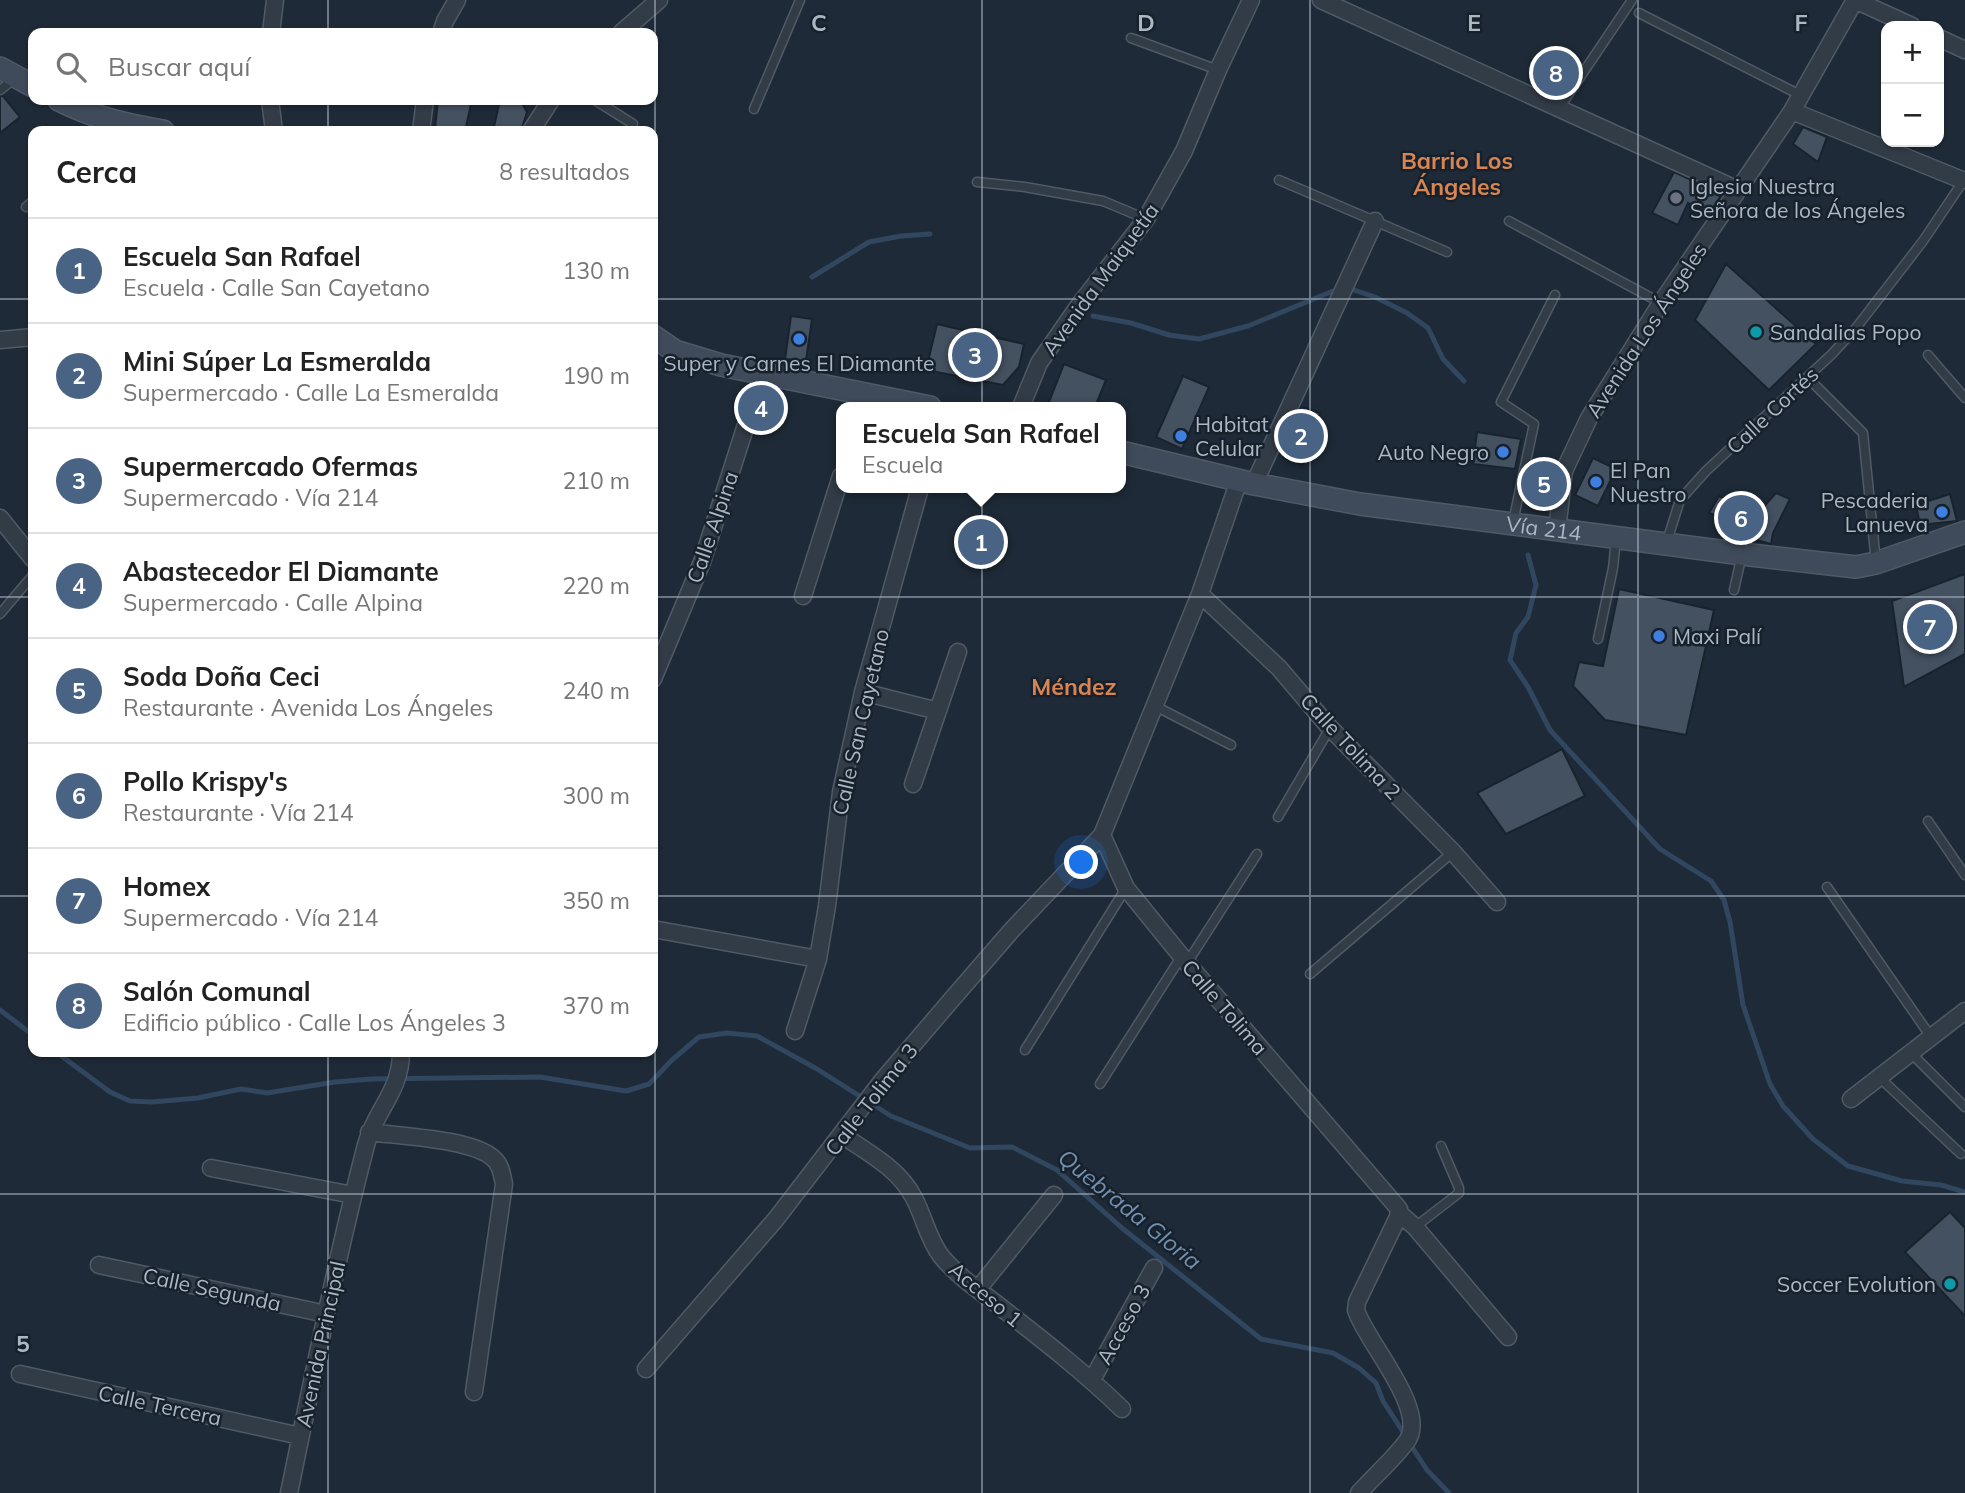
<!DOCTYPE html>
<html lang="es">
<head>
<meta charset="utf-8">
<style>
	:root { --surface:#fff; --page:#f2f2f2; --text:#222; --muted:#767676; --line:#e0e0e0; --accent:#496385 }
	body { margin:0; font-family:Mulish,sans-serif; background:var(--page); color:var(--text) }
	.controls { position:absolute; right:21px; top:21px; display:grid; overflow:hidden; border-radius:14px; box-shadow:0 2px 5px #0004 }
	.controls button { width:63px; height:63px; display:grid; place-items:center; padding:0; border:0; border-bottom:2px solid var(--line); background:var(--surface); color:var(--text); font:35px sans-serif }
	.you { position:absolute; left:1082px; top:863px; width:24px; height:24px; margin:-18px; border:5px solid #fff; border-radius:50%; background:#1a73e8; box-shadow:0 0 0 10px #1a73e833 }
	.badge { display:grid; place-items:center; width:46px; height:46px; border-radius:50%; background:var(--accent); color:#fff; font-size:23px; font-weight:700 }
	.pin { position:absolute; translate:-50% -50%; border:4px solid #fff; box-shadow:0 2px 7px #0006 }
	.popup { position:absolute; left:836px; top:402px; width:290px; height:91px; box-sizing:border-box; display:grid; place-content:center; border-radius:14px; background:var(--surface); filter:drop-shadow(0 2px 5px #0005); font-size:23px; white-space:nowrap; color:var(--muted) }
	.popup b { font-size:26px; color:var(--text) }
	.popup::after { content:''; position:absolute; left:50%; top:100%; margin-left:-14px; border:14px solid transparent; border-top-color:var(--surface) }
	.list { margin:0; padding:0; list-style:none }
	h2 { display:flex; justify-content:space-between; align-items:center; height:91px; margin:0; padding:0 28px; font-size:30px }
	h2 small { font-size:23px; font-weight:400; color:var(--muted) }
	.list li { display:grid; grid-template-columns:46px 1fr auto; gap:21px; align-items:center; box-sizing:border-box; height:105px; padding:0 28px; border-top:2px solid var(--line) }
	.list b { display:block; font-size:26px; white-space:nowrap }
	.list p { margin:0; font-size:23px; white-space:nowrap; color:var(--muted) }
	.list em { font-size:23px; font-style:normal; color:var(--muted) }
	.icon { flex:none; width:38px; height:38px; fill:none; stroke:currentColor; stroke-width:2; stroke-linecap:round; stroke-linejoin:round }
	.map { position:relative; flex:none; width:1965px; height:1493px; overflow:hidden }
	.search { position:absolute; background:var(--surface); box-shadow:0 2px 5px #0004; left:28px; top:28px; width:630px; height:77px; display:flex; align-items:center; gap:18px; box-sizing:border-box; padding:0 24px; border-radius:14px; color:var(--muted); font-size:26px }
	.panel { position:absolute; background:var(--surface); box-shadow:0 2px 5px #0004; left:28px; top:126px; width:630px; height:931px; border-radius:14px }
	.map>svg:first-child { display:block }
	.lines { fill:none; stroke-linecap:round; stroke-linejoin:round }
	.stream { stroke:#30475f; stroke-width:5 }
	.building { fill:#445161; stroke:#19232e; stroke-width:2 }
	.lane-casing { stroke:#4f5a66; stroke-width:11 }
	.street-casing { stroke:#4f5a66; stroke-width:19 }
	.secondary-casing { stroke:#4f5a66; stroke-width:24 }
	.lane { stroke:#323c47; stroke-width:8 }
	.street { stroke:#323c47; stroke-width:16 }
	.secondary { stroke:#3f4b5b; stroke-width:21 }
	.grid { fill:none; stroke:#abb7c5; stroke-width:2; stroke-opacity:0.55 }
	.worship-dot { fill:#6b7280; stroke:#17212c; stroke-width:2.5 }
	.culture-dot { fill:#0f9aa8; stroke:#17212c; stroke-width:2.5 }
	.shop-dot { fill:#3f7fe0; stroke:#17212c; stroke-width:2.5 }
	.labels { text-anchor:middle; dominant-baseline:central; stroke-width:5; stroke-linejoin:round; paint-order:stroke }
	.poi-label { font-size:21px; fill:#abb7c5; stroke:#17212c; text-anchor:start }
	.street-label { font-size:21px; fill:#abb7c5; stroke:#17212c }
	.neighbourhood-label { font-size:23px; font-weight:bold; fill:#d88553; stroke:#17212c }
	.water-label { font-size:23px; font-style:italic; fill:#728faf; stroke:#17212c }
	.grid-label { font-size:23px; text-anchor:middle; font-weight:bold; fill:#abb7c5; stroke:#17212c; stroke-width:5; stroke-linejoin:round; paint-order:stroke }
</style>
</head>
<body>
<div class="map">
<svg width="1965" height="1493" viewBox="0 0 1965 1493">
	<rect width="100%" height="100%" fill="#1e2a37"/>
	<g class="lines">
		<path class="stream" d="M812 277 869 242 901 236 930 234
			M1351 289 1375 297 1407 313 1428 328 1443 359 1464 381
			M1093 316 1131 323 1169 335 1199 339 1248 326 1333 291
			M1528 555 1536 585 1528 617 1516 633 1510 660 1528 687 1550 730 1660 849 1711 881 1724 900 1730 922 1743 1005 1770 1084 1783 1106 1813 1139 1848 1166 1902 1181 1941 1185 1965 1192
			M0 1010 33 1035
			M56 1052 110 1092 130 1101 152 1102 198 1098 241 1089 267 1093 335 1082 372 1079 540 1077 626 1091 649 1084 672 1060 699 1037 727 1033 757 1036 817 1069 891 1116 970 1148 1012 1147 1057 1170 1122 1228 1261 1339 1333 1353 1359 1368 1376 1383 1383 1401 1405 1435
			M1410 1444 1427 1470 1449 1493"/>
	</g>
	<path class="building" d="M0 96H3L20 117 0 133Z
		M438 100H472L465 131 435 129Z
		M500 100H520L527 112 521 131H493Z
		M1803 127 1827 137 1818 162 1793 144Z
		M1674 172 1722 194 1709 214 1688 203 1678 225 1652 213Z
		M1726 264 1816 344 1769 390 1695 320Z
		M791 316 812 319 806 361 785 359Z
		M937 324 1024 344 1019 367 1003 385 926 370Z
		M1064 364 1106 380 1095 407H1047Z
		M1183 376 1209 387 1182 449 1156 437Z
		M1301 407 1320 413 1302 465 1283 458Z
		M1477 432 1521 439 1515 469 1473 464Z
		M1593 458 1616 469 1598 506 1575 495Z
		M1539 471 1553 477 1548 496 1534 490Z
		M1776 493 1790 499 1773 533 1771 544 1745 537 1746 533 1725 526 1728 519 1709 513 1719 496 1737 506 1745 498 1760 511Z
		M1950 494 1957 521 1920 525 1916 505Z
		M1965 574V654L1904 687 1892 601Z
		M1619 589 1714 610 1686 735 1605 720 1573 686 1579 662 1603 666Z
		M1562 749 1585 796 1506 834 1477 793Z
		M1950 1212 1965 1228V1316L1905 1252Z"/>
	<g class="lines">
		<g class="lane-casing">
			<path id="lane" d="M1639 13 1800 95
				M1131 38 1218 70
				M0 90 14 79
				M595 100 633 124
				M754 109 800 0
				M1558 110 1632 0
				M1279 180 1447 252
				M977 182 1025 187 1103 201 1146 219
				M26 207 33 201
				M1509 221 1661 303
				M1928 355 1965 398
				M1807 377 1863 433 1876 563
				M1513 522 1534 424 1501 402 1555 295
				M1667 541 1680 500 1706 471 1832 354 1856 328 1923 241 1964 180
				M1734 590 1742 554
				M0 614 33 575
				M1598 639 1613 568 1616 539
				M1155 706 1231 745
				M1278 817 1330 728
				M1928 821 1965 875
				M1827 887 1931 1037
				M1187 963 1257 854
				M1310 974 1453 852
				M1025 1050 1126 888
				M1911 1053 1965 1107
				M1879 1077 1961 1154
				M1100 1084 1181 957
				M1415 1227 1459 1193V1188L1441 1146"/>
		</g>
		<g class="street-casing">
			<path id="street" d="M1321 0 1738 190
				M1855 0 1912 26
				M271 33 275 0
				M441 33 445 21 457 0
				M621 33 659 0
				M1939 38 1965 50
				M270 100 274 131
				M1792 111 1962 180
				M421 131 425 100
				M531 131 551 100
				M0 340 33 337
				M1021 407 1039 363 1080 304 1146 219 1184 151 1218 70 1251 0
				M1239 480 1200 594 1102 835 1126 888 1187 963 1399 1209 1398 1217 1357 1302 1356 1310C1366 1342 1429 1410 1407 1441 1393 1460 1374 1476 1359 1493
				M1254 484 1375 221
				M0 518 33 559
				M1557 530 1564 471 1589 418 1661 303 1792 111 1855 0
				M1200 594 1279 668 1330 728 1453 852 1497 902
				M803 596 841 476
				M653 679 702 562 763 372
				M863 692 938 711
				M913 784 958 652
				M653 929 818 959
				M795 1031 818 959 827 906 841 792 863 692 920 488
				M1851 1099 1965 1011
				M369 1132C399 1136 474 1139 494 1159 501 1165 502 1175 504 1184L474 1392
				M842 1135C869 1153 899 1169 914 1198 924 1217 928 1239 941 1256 958 1277 983 1293 1003 1309 1044 1341 1085 1373 1122 1409
				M211 1168 353 1195
				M1399 1213 1415 1227 1508 1337
				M99 1265 326 1314
				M978 1289 1054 1195
				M646 1369 776 1219 882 1081 953 998 1011 931 1102 835
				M20 1374 300 1436
				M1092 1380 1154 1268
				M289 1493C313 1377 336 1260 366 1145 375 1110 401 1092 401 1052"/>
		</g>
		<g class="secondary-casing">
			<g id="secondary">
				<path d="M0 68 33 86"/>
				<path d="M59 100C92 117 126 125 163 131"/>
				<path d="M653 336 675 351 721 365 930 407"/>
				<path id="s1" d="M1121 452 1254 484 1360 504 1742 554 1856 567 1876 563 1965 532"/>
			</g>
		</g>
		<use href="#lane" class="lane"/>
		<use href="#street" class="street"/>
		<use href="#secondary" class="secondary"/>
	</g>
	<path class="grid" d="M328 0V33M655 0V1493M982 0V1493M1310 0V1493M1638 0V1493M328 100V131M0 299H33M653 299H1965M0 597H33M653 597H1965M0 896H33M653 896H1965M328 1052V1493M0 1194H1965"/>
	<circle class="worship-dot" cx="1676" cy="198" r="7"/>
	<g class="culture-dot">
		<circle cx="1756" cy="332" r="7"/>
		<circle cx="1950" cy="1284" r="7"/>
	</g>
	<g class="shop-dot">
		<circle cx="799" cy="339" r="7"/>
		<circle cx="1181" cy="436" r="7"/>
		<circle cx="1503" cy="452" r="7"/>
		<circle cx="1596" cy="482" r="7"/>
		<circle cx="1942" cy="512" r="7"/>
		<circle cx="1659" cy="636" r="7"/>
	</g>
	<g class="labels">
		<g class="poi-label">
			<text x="1690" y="186">Iglesia Nuestra<tspan x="1690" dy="24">Señora de los Ángeles</tspan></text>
			<text x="1770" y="332">Sandalias Popo</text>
			<text x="799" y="363" text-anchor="middle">Super y Carnes El Diamante</text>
			<text x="1195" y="424">Habitat<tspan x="1195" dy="24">Celular</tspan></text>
			<text x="1489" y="452" text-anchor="end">Auto Negro</text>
			<text x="1610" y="470">El Pan<tspan x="1610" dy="24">Nuestro</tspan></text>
			<text x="1928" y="500" text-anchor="end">Pescaderia<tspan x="1928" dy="24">Lanueva</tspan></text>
			<text x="1673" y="636">Maxi Palí</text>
			<text x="1936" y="1284" text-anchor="end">Soccer Evolution</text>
		</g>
		<g class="street-label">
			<text transform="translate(1100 279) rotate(-54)">Avenida Maiquetía</text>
			<text transform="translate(1646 330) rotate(-57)">Avenida Los Ángeles</text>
			<text transform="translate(1772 410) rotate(-43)">Calle Cortés</text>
			<text transform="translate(712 527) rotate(-71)">Calle Alpina</text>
			<text stroke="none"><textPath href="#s1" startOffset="430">Vía 214</textPath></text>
			<text transform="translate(860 722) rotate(-77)">Calle San Cayetano</text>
			<text transform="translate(1351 746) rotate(47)">Calle Tolima 2</text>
			<text transform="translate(1225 1007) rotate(49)">Calle Tolima</text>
			<text transform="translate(871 1099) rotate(-52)">Calle Tolima 3</text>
			<text transform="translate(212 1289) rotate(12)">Calle Segunda</text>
			<text transform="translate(986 1294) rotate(40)">Acceso 1</text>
			<text transform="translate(1123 1324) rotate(-61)">Acceso 3</text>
			<text transform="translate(320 1344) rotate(-78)">Avenida Principal</text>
			<text transform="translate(160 1405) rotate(12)">Calle Tercera</text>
		</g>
		<g class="neighbourhood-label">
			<text x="1457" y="160">Barrio Los<tspan x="1457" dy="26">Ángeles</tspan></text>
			<text x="1074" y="686">Méndez</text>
		</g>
		<g class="water-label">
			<text transform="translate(1130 1209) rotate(39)">Quebrada Gloria</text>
		</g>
	</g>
	<g class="grid-label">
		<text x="819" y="31">C</text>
		<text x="1146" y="31">D</text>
		<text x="1474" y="31">E</text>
		<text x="1801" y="31">F</text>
		<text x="23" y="1352">5</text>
	</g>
</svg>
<div class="controls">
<button>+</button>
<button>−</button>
</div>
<div class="you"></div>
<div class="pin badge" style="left:981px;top:542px">1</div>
<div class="popup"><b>Escuela San Rafael</b>Escuela</div>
<div class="pin badge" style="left:1301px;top:436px">2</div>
<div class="pin badge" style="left:975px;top:355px">3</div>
<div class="pin badge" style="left:761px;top:408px">4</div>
<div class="pin badge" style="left:1544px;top:484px">5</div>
<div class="pin badge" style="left:1741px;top:518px">6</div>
<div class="pin badge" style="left:1930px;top:627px">7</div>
<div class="pin badge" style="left:1556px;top:73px">8</div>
<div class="search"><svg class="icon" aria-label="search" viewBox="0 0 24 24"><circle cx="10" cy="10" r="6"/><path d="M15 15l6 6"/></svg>Buscar aquí</div>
<section class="panel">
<h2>Cerca<small>8 resultados</small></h2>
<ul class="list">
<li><span class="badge">1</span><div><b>Escuela San Rafael</b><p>Escuela · Calle San Cayetano</p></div><em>130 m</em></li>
<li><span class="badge">2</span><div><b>Mini Súper La Esmeralda</b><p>Supermercado · Calle La Esmeralda</p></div><em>190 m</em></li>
<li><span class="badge">3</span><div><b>Supermercado Ofermas</b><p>Supermercado · Vía 214</p></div><em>210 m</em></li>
<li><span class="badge">4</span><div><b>Abastecedor El Diamante</b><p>Supermercado · Calle Alpina</p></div><em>220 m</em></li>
<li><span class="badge">5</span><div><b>Soda Doña Ceci</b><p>Restaurante · Avenida Los Ángeles</p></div><em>240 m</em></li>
<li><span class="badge">6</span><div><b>Pollo Krispy's</b><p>Restaurante · Vía 214</p></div><em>300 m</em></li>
<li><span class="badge">7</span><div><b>Homex</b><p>Supermercado · Vía 214</p></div><em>350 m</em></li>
<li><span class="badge">8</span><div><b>Salón Comunal</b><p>Edificio público · Calle Los Ángeles 3</p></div><em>370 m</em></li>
</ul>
</section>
</div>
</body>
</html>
